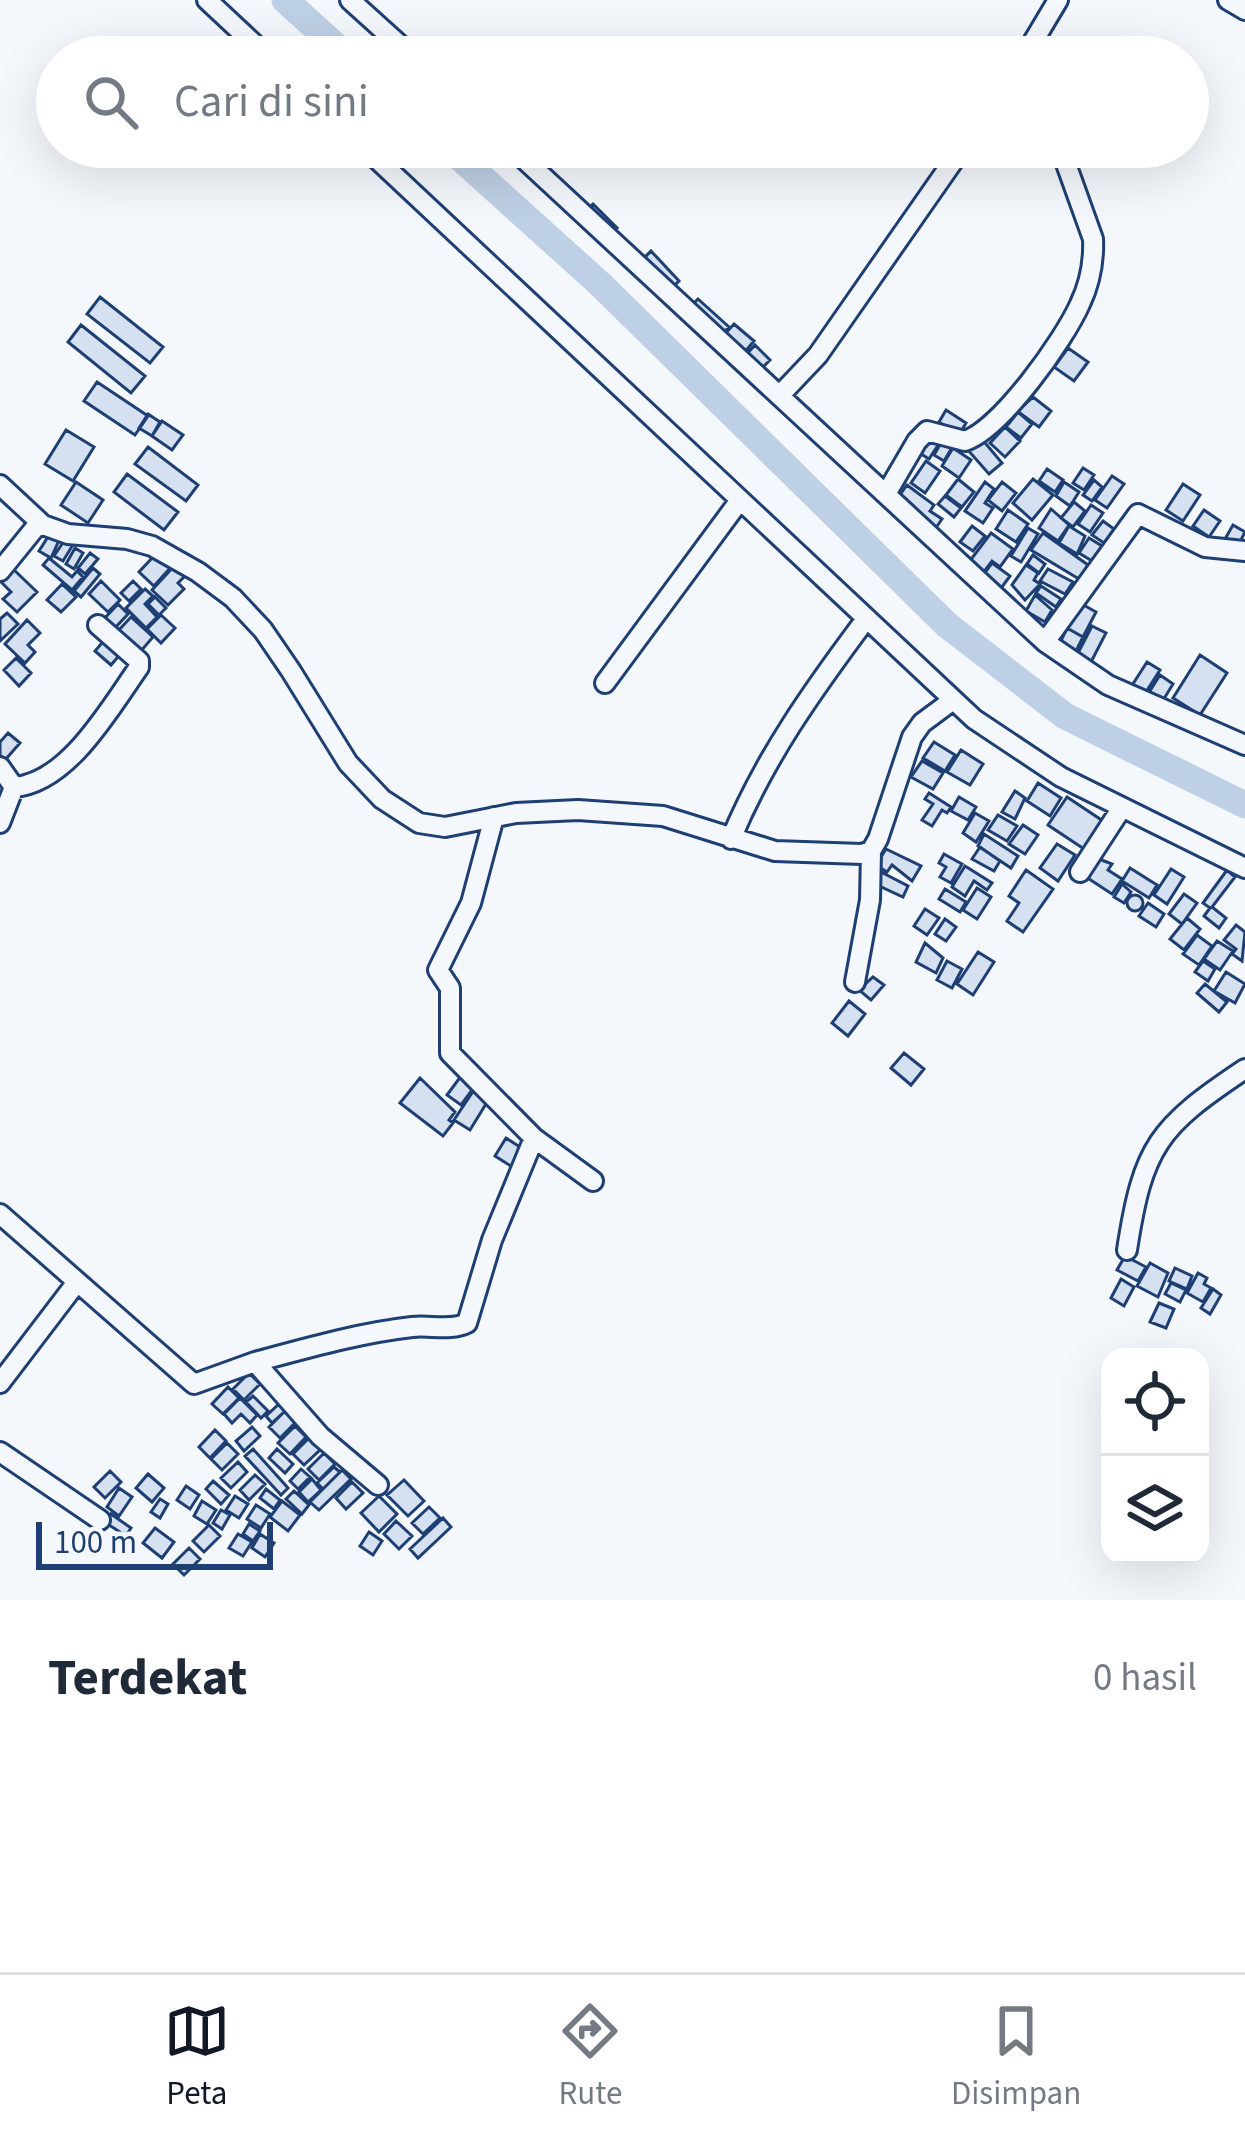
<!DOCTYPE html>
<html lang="id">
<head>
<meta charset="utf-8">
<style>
	:root { --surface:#fff; --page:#f6f6f7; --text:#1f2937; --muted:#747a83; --line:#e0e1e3; --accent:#111827 }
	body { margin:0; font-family:"Source Sans 3",sans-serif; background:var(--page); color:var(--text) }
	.controls { position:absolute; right:36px; bottom:36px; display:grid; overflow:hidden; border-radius:24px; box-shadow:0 12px 48px #0002 }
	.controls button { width:108px; height:108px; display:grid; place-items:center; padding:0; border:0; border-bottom:3px solid var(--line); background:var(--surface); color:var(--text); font:60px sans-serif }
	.scale { position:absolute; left:36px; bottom:30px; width:237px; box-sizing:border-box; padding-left:12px; border:6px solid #1d3f73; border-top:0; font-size:33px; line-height:42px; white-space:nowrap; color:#1d3f73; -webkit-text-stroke:9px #f4f7fb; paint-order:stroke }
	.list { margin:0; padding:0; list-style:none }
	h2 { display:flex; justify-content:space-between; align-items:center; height:156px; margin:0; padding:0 48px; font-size:51px }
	h2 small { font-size:39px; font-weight:400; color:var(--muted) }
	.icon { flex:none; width:66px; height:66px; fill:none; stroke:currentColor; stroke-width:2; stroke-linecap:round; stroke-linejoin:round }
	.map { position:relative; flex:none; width:1245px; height:1600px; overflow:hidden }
	.search { position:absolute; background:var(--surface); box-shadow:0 12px 48px #0002; left:36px; right:36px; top:36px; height:132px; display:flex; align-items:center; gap:30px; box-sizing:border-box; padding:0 42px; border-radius:66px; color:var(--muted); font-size:45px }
	.sheet { height:372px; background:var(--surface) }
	nav { display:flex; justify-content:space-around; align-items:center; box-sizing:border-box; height:168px; border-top:3px solid var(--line); background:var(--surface); font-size:33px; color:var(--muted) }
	nav a { display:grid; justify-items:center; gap:6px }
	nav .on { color:var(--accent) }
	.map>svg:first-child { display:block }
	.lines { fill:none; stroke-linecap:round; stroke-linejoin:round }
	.river { stroke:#bed0e5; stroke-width:27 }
	.building { fill:#d5e0f0; stroke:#1d3f73; stroke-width:3 }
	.minor-casing { stroke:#1d3f73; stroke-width:24 }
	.minor { stroke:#f4f7fb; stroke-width:18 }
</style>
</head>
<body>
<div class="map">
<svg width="1245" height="1600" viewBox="0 0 1245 1600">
	<rect width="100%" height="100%" fill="#f4f7fb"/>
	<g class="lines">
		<path class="river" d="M285 0 348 57
			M448 147 600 284 947 625 1065 716 1245 805"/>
	</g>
	<path class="building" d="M593 204 617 228 611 233 587 210Z
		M651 251 679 281 672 288 644 258Z
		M100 297 163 347 150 363 87 314Z
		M698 299 729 327 721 335 690 307Z
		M734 324 754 341 743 354 723 336Z
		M81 325 145 376 131 393 68 342Z
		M755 345 770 360 759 371 744 357Z
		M1068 348 1088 362 1074 381 1054 367Z
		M97 382 148 416 135 435 84 401Z
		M1033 397 1051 411 1039 427 1017 411Z
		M946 410 966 423 959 435 939 422Z
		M1018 412 1032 424 1021 438 1006 427Z
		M148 414 160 422 152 436 139 428Z
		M162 421 183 435 172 450 152 436Z
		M1005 427 1020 441 1005 457 990 443Z
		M66 430 94 447 73 481 45 464Z
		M930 432 942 439 929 459 918 452Z
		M944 438 954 444 944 461 934 455Z
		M981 438 1002 463 989 474 967 449Z
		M148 447 198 485 186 501 135 464Z
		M953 448 971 460 959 478 942 466Z
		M926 461 940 471 925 493 911 483Z
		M1083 468 1094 475 1084 490 1073 483Z
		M1047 469 1063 480 1055 492 1039 481Z
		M127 474 178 512 164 530 114 492Z
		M1112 476 1124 484 1107 508 1095 500Z
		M958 479 974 492 962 507 946 495Z
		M1033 479 1053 495 1032 520 1013 503Z
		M1094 480 1102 487 1092 501 1083 495Z
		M76 482 103 500 88 523 61 505Z
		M985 482 994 489 985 503 993 508 983 523 965 511Z
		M1002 482 1016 493 1002 511 988 500Z
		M1064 482 1079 492 1070 506 1056 496Z
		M1183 484 1200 495 1183 521 1166 510Z
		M907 485 934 505 930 511 942 519 933 532 897 499Z
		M945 496 961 508 954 517 938 504Z
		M1074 502 1085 511 1073 527 1061 518Z
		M1091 505 1103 513 1090 532 1078 524Z
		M1051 509 1069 525 1058 541 1039 528Z
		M1008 510 1028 524 1016 542 996 529Z
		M1204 510 1220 521 1209 537 1193 526Z
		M1103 521 1114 529 1104 543 1092 535Z
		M1233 525 1245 532 1238 546 1225 539Z
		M972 526 985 536 973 551 960 542Z
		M1069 526 1085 536 1077 554 1059 543Z
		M1028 528 1038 534 1021 562 1011 556Z
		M51 532 60 538 51 558 39 551Z
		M991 533 1013 549 1000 567 992 561 983 573 969 562Z
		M1043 533 1088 565 1079 579 1031 550Z
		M66 538 74 543 63 561 54 556Z
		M1089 538 1102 546 1092 561 1079 553Z
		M75 548 83 553 74 569 66 564Z
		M90 553 98 559 85 574 78 568Z
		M1033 555 1045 564 1039 573 1027 564Z
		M154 556 171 567 154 586 139 572Z
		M49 558 72 577 77 571 83 577 72 590 43 565Z
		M992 563 1010 576 999 591 981 578Z
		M176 564 187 574 178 583 184 589 168 605 152 590Z
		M1026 565 1038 573 1034 580 1040 584 1025 600 1012 585Z
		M12 568 37 592 17 612 3 599 11 592 0 581Z
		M93 568 100 574 81 597 74 591Z
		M1048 569 1073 582 1065 594 1040 581Z
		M101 581 120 600 108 612 89 594Z
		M133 581 141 589 129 601 121 593Z
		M62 584 76 597 61 612 47 600Z
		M1041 586 1061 599 1056 607 1036 593Z
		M145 589 153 596 145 604 157 617 146 628 126 608Z
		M1035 595 1052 610 1045 622 1026 611Z
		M155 597 166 608 159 615 148 604Z
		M1080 603 1096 612 1083 637 1067 628Z
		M118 604 128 614 113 630 103 620Z
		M7 613 18 624 0 641V619Z
		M161 615 175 628 161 643 147 629Z
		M131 617 153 637 141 651 118 631Z
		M27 620 40 633 28 645 35 652 25 663 5 644Z
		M1092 626 1106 633 1091 662 1077 655Z
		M1067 628 1083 637 1075 653 1059 645Z
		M107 637 123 651 111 665 95 651Z
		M1200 655 1227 673 1200 715 1173 698Z
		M16 658 31 673 19 686 4 670Z
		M1147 662 1160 670 1144 695 1131 687Z
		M1160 675 1173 684 1162 702 1148 694Z
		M8 733 20 743 5 760 0 755V742Z
		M934 742 955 755 945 771 923 758Z
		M961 750 983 764 970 785 947 772Z
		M922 761 943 773 933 789 911 777Z
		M1038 783 1061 798 1050 816 1027 801Z
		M1015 791 1025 798 1015 819 1002 812Z
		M929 793 951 807 947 813 942 810 932 826 922 820 933 804 925 799Z
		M959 797 976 807 968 820 951 811Z
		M1067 797 1103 821 1084 849 1048 825Z
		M975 813 989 821 976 842 963 833Z
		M998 815 1017 826 1007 841 988 830Z
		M1023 825 1038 835 1025 854 1009 844Z
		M984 834 1018 856 1011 868 978 846Z
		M1057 844 1075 855 1058 881 1040 868Z
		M980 847 1000 861 994 871 972 859Z
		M886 849 921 866 912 881 892 865 887 872 876 865Z
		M944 854 962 864 951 883 940 877 946 867 939 863Z
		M1094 857 1112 864 1108 870 1122 879 1112 894 1083 875Z
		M965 866 992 883 987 890 974 881 965 896 952 887Z
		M1130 868 1157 885 1149 898 1122 881Z
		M1171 869 1184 877 1167 904 1154 895Z
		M1026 870 1053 889 1023 932 1007 921 1019 903 1009 896Z
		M1227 870 1235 877 1212 907 1226 918 1219 928 1204 916 1210 908 1203 903Z
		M881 872 908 886 903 897 875 884Z
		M1122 884 1131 892 1124 903 1114 897Z
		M977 888 991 897 977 919 963 910Z
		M945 889 966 902 960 912 939 899Z
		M1184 894 1197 903 1182 924 1169 914Z
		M1127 903a8 8 0 1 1 16 0a8 8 0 1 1-16 0Z
		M1148 903 1164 914 1156 927 1139 916Z
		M925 909 939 918 927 935 914 926Z
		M1187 918 1200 929 1184 950 1170 939Z
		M945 919 956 927 946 941 935 934Z
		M1236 925 1245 932 1242 961 1232 954 1236 949 1224 940Z
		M1197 935 1212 946 1199 965 1183 954Z
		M1217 941 1233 951 1220 970 1204 959Z
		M925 943 943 958 936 973 916 962Z
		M978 952 994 962 973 995 957 984Z
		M947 961 962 969 952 988 937 980Z
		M1203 961 1215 969 1208 981 1195 972Z
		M1226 972 1245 984 1235 1003 1214 991Z
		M873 977 884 985 871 1000 859 990Z
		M1205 984 1227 1002 1219 1012 1197 993Z
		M849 1001 865 1014 848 1036 832 1023Z
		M904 1053 924 1069 911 1085 891 1068Z
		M461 1076 475 1086 461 1105 447 1095Z
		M420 1078 455 1112 449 1120 453 1123 443 1136 400 1103Z
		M474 1090 489 1099 470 1130 454 1120Z
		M506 1138 526 1151 514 1168 495 1156Z
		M1125 1256 1146 1267 1138 1281 1117 1270Z
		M1150 1263 1168 1273 1158 1297 1137 1286Z
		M1175 1268 1192 1276 1187 1289 1169 1281Z
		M1198 1273 1207 1278 1204 1284 1211 1288 1203 1302 1187 1293Z
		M1121 1279 1134 1287 1124 1306 1111 1298Z
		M1171 1283 1186 1290 1180 1302 1165 1294Z
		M1213 1289 1221 1295 1210 1314 1201 1308Z
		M1159 1303 1174 1309 1166 1328 1150 1322Z
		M249 1373 260 1384 244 1400 233 1389Z
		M228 1387 239 1398 223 1414 212 1404Z
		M253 1396 268 1411 261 1418 246 1402Z
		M240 1398 257 1415 250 1423 241 1414 232 1423 224 1414Z
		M279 1404 285 1411 272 1423 266 1416Z
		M285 1411 296 1422 280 1438 269 1427Z
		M295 1426 306 1437 290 1454 278 1443Z
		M252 1427 260 1436 244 1451 236 1441Z
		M215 1430 226 1441 210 1458 199 1447Z
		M309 1438 321 1449 304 1465 293 1454Z
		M227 1443 238 1454 222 1470 211 1459Z
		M253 1449 288 1488 281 1495 245 1456Z
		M277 1449 293 1464 285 1473 269 1458Z
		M324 1453 335 1464 319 1480 308 1469Z
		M238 1462 247 1472 231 1488 221 1478Z
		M334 1467 340 1472 323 1489 317 1483Z
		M301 1469 310 1477 298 1489 290 1481Z
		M342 1470 351 1479 319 1510 310 1502Z
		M110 1471 121 1482 105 1498 94 1487Z
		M148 1474 164 1488 152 1502 136 1488Z
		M255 1475 265 1484 249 1500 240 1490Z
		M312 1479 321 1490 308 1502 299 1492Z
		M404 1480 424 1501 408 1516 387 1495Z
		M213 1481 229 1495 221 1504 206 1489Z
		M352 1482 363 1493 346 1509 336 1498Z
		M186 1486 199 1495 190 1509 177 1500Z
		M119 1488 132 1497 119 1516 107 1507Z
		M266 1489 280 1500 274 1509 260 1498Z
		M294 1491 309 1505 302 1514 286 1499Z
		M235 1496 248 1504 239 1518 226 1510Z
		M379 1496 397 1514 379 1532 361 1513Z
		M160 1499 168 1504 160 1518 151 1512Z
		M202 1501 216 1510 207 1524 194 1516Z
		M282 1501 300 1515 288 1531 270 1517Z
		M256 1505 270 1514 261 1528 247 1519Z
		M429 1507 440 1518 423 1534 412 1523Z
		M221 1510 230 1515 222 1529 213 1523Z
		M111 1514 131 1528 126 1536 106 1523Z
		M443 1518 451 1527 418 1558 410 1549Z
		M396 1521 412 1536 399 1549 384 1534Z
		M249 1524 260 1531 253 1541 243 1534Z
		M209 1525 220 1536 204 1552 193 1541Z
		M155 1528 174 1542 162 1558 143 1543Z
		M369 1532 382 1541 373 1555 360 1546Z
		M238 1534 252 1542 243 1556 229 1548Z
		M260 1534 274 1543 265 1557 252 1548Z
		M189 1548 200 1559 184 1575 173 1564Z"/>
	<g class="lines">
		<g class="minor-casing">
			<path id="minor" d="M207 0 268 57
				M350 0 413 57
				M1228 0 1245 10
				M1024 57 1058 0
				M364 147 974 719 1061 777 1245 868
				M511 147 1045 642 1108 685 1245 745
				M781 394 818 355 963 147
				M0 485 43 525 68 534 127 539 152 546 198 572 233 598 263 630 291 671 348 763 382 799 419 823 445 827 516 813 578 810 663 816 775 851 862 854 871 851 878 839 912 737 922 723 953 700
				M886 494 917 441 927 431 965 441C1001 429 1064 340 1080 304 1089 285 1094 261 1093 239L1060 147
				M0 571 39 523
				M1045 642 1138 514 1205 547 1245 551
				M605 683 740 500
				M0 767 14 787 0 823
				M14 787C68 783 110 708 139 667V661L98 625
				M731 839C765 757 813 690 866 619
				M1080 872 1121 809
				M855 982 870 900 871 851
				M534 1138 593 1181
				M0 1214 194 1384 255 1362 320 1436 378 1485
				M1127 1250C1143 1146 1158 1127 1245 1069
				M255 1362C307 1348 359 1333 412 1327 430 1325 451 1331 467 1323L492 1240 534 1138 450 1053V988L438 970 471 903 494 817
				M0 1383 77 1282
				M0 1452 100 1520"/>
		</g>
		<use href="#minor" class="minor"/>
	</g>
</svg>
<div class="controls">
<button><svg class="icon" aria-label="locate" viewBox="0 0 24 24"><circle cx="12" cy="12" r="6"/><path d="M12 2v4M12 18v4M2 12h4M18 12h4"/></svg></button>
<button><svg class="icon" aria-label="layers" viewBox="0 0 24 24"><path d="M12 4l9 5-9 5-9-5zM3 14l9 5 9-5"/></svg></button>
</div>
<div class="scale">100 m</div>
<div class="search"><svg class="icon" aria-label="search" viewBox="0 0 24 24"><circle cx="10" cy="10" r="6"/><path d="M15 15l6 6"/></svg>Cari di sini</div>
</div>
<section class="sheet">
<h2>Terdekat<small>0 hasil</small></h2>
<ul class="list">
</ul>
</section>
<nav>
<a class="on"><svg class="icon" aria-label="map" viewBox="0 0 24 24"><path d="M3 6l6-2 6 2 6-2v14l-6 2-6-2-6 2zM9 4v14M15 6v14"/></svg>Peta</a>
<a><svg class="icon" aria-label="directions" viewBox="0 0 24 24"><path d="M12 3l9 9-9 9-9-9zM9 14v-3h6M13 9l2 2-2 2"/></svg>Rute</a>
<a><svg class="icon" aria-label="saved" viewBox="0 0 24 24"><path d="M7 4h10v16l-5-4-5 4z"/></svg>Disimpan</a>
</nav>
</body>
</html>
